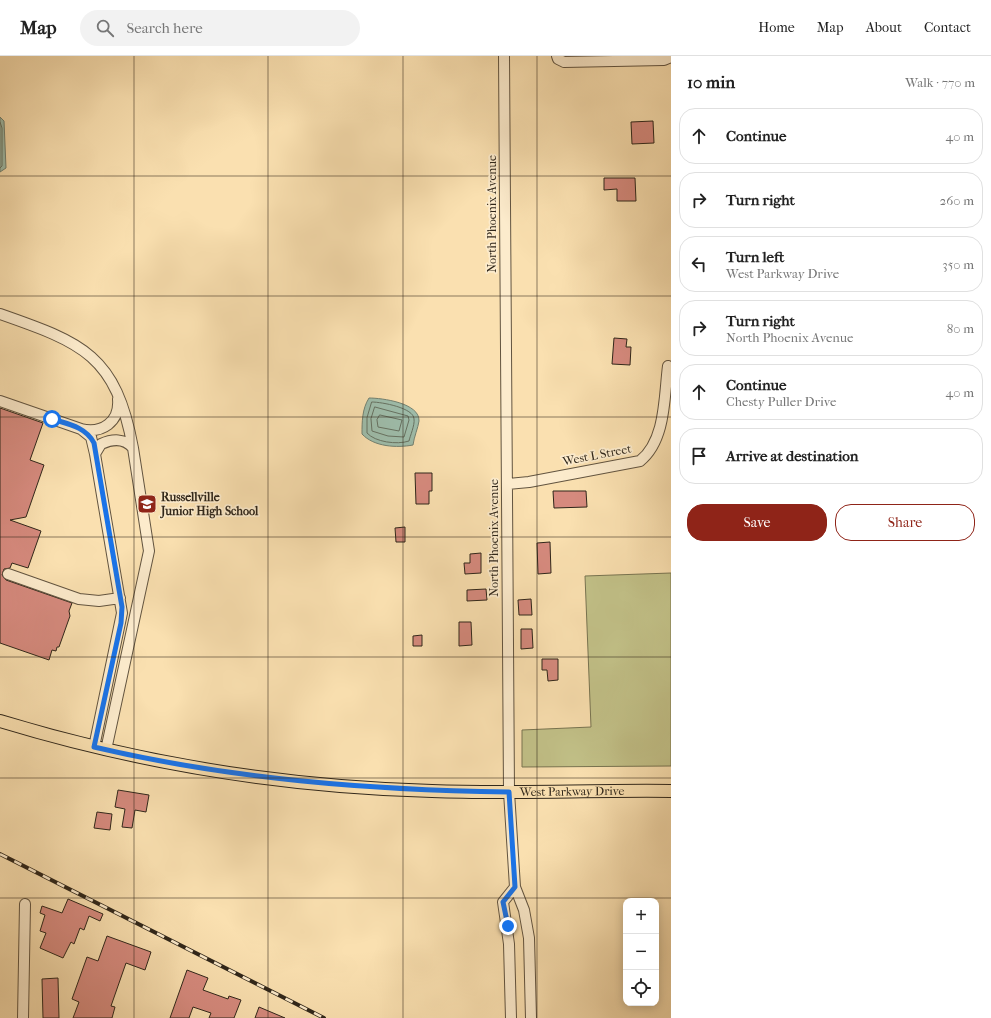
<!DOCTYPE html>
<html lang="en">
<head>
<meta charset="utf-8">
<style>
	:root { --surface:#fff; --page:#f2f2f2; --text:#222; --muted:#767676; --line:#e0e0e0; --accent:#8f2418 }
	body { margin:0; font-family:"IM FELL French Canon",serif; background:var(--page); color:var(--text) }
	.controls { position:absolute; right:12px; bottom:12px; display:grid; overflow:hidden; border-radius:8px; box-shadow:0 2px 10px #0003 }
	.controls button { width:36px; height:36px; display:grid; place-items:center; padding:0; border:0; border-bottom:1px solid var(--line); background:var(--surface); color:var(--text); font:20px sans-serif }
	.stop { position:absolute; width:12px; height:12px; margin:-9px; border:3px solid #1a73e8; border-radius:50%; background:#fff }
	.stop.end { background:#1a73e8; border-color:#fff; box-shadow:0 1px 4px #0008 }
	.list { margin:0; padding:0; list-style:none }
	h2 { display:flex; justify-content:space-between; align-items:center; height:52px; margin:0; padding:0 16px; font-size:17px }
	h2 small { font-size:13px; font-weight:400; color:var(--muted) }
	.list li { display:grid; grid-template-columns:26px 1fr auto; gap:12px; align-items:center; box-sizing:border-box; height:56px; margin:0 8px 8px; padding:0 8px; border:1px solid var(--line); border-radius:16px }
	.list b { display:block; font-size:15px; white-space:nowrap }
	.list p { margin:0; font-size:13px; white-space:nowrap; color:var(--muted) }
	.list em { font-size:13px; font-style:normal; color:var(--muted) }
	.actions { display:flex; gap:8px; padding:12px 16px }
	.actions a { flex:1; padding:9px 0; border:1px solid var(--accent); border-radius:16px; text-align:center; font-size:14px; color:var(--accent) }
	.actions .main { background:var(--accent); color:#fff }
	.icon { flex:none; width:22px; height:22px; fill:none; stroke:currentColor; stroke-width:2; stroke-linecap:round; stroke-linejoin:round }
	.map { position:relative; flex:none; width:671px; height:962px; overflow:hidden }
	header { display:flex; align-items:center; gap:24px; box-sizing:border-box; height:56px; padding:0 20px; background:var(--surface); border-bottom:1px solid var(--line) }
	header strong { font-size:19px }
	nav { display:flex; gap:22px; margin-inline-start:auto; font-size:14px }
	.search { width:280px; height:36px; background:var(--page); display:flex; align-items:center; gap:10px; box-sizing:border-box; padding:0 14px; border-radius:22px; color:var(--muted); font-size:15px }
	main { display:flex }
	aside { flex:1; background:var(--surface) }
	.map>svg:first-child { display:block }
	.green { fill:#c2c188; stroke:#787451 }
	.water { fill:#9ebdab; stroke:#728171 }
	.lines { fill:none; stroke-linecap:round; stroke-linejoin:round }
	.shore { stroke:#667262; stroke-width:1 }
	.building { fill:#d68a7e; stroke:#2f261a }
	.minor-casing { stroke:#625440; stroke-width:12 }
	.major-casing { stroke:#2f261a; stroke-width:14 }
	.minor { stroke:#fcebcc; stroke-width:10 }
	.major { stroke:#fae0b0; stroke-width:12 }
	.rail-casing { stroke:#2f261a; stroke-width:4 }
	.rail { stroke:#fcebcc; stroke-width:2.5; stroke-dasharray:8; stroke-linecap:butt }
	.route { stroke:#1a73e8; stroke-width:5 }
	.grid { fill:none; stroke:#2f261a; stroke-width:1; stroke-opacity:0.55 }
	.labels { text-anchor:middle; dominant-baseline:central; stroke-width:3.5; stroke-linejoin:round; paint-order:stroke }
	.street-label { font-size:12px; fill:#2f261a; stroke:#fcebcc }
	.poi-label { font-size:12px; font-weight:bold; fill:#2f261a; stroke:#fcebcc; text-anchor:start }
</style>
</head>
<body>
<header>
<strong>Map</strong>
<div class="search"><svg class="icon" aria-label="search" viewBox="0 0 24 24"><circle cx="10" cy="10" r="6"/><path d="M15 15l6 6"/></svg>Search here</div>
<nav><a>Home</a><a>Map</a><a>About</a><a>Contact</a></nav>
</header>
<main>
<div class="map">
<svg width="671" height="962" viewBox="0 0 671 962">
	<rect width="100%" height="100%" fill="#fae0b0"/>
	<filter id="stains"><feTurbulence type="fractalNoise" baseFrequency=".005" numOctaves="4"/><feColorMatrix values="0 0 0 0 .2 0 0 0 0 .09 0 0 0 0 .02 0 0 0 .5 -.17"/></filter>
	<radialGradient id="worn" r=".72"><stop offset=".6" stop-color="#630" stop-opacity="0"/><stop offset="1" stop-color="#630" stop-opacity=".3"/></radialGradient>
	<path class="green" d="M671 517V710L522 711V674L591 671 585 520Z"/>
	<path class="water" d="M0 61 4 65 6 112 0 116Z
		M369 342C382 342 420 347 419 365 418 372 414 381 413 389 397 392 374 391 362 378 362 366 362 353 369 342Z"/>
	<g class="lines">
		<path class="shore" d="M0 66 2 72V110L0 112
			M372 346C382 346 414 352 414 363 415 369 410 380 409 385 397 389 375 386 367 377V362Z
			M375 351 408 360 409 364 404 381 388 380 372 375 371 363Z
			M380 359 402 364 399 375 378 371 377 364Z"/>
	</g>
	<path class="building" d="M653 65 654 87 632 88 631 66Z
		M604 122H635L636 145H617V133L604 134Z
		M614 282 627 283 626 291H631L630 309 612 308Z
		M0 352 43 367 30 404 44 409 26 461 10 464 41 475 28 512 12 507 10 512 4 513 2 519 6 524 72 547 69 555 70 560 59 591H57L56 595 52 594 49 604 0 587Z
		M415 417H432V435H429V448H416Z
		M553 435H586L587 451 554 452Z
		M405 471V486H396L395 472Z
		M550 486 551 517 538 518 537 487Z
		M481 497V517L465 518 464 507H470V498Z
		M486 533 487 544 467 545V534Z
		M531 543 532 559H519L518 544Z
		M459 566H471L472 589 459 590Z
		M521 573H532L533 592 521 593Z
		M422 579V590H413V580Z
		M542 603H558V624L548 625 547 614H542Z
		M118 734 149 739 146 756 135 754 132 772 122 771 125 753 115 751Z
		M97 756 112 758 110 774 94 772Z
		M68 843 103 858 100 865 89 860 84 874 80 872 74 888 71 886 63 902 40 892 46 877 40 875 45 859 40 857 42 850 62 857Z
		M107 880 151 896 145 914 126 907 111 950 115 951 112 962H73L79 946 72 943 87 901 98 905Z
		M187 914 208 922 203 934 228 943 229 940 241 944 234 962H209L211 957 193 951 189 962H170Z
		M58 922 59 962H43L42 923Z
		M259 951 285 962H255Z"/>
	<g class="lines">
		<g class="minor-casing">
			<path id="minor" d="M504 0 509 736 515 831 524 854 529 882 531 962
				M557 0 558 3 564 6 664 4 671 1
				M0 258C83 287 116 299 133 392
				M0 345 81 373 91 381 95 398
				M81 373C102 378 120 366 118 343
				M507 428 529 426 640 405C666 384 664 341 668 310
				M8 518 79 543 99 545 120 542
				M94 691 122 557 95 398 101 388C112 383 125 382 133 392L149 495 106 694
				M23 962 25 848
				M511 962 509 888 503 846 515 831"/>
		</g>
		<g class="major-casing">
			<g id="major">
				<path id="s1" d="M0 665C141 708 285 731 432 735 512 738 591 734 671 735"/>
			</g>
		</g>
		<use href="#minor" class="minor"/>
		<use href="#major" class="major"/>
		<g class="rail-casing">
			<path id="rail" d="M0 798 324 962"/>
		</g>
		<use href="#rail" class="rail"/>
	</g>
	<g class="lines">
		<path class="route" d="M52 363C68 368 86 371 94 387L122 551 121 567 94 691C230 723 369 734 509 736L515 831 503 846 508 870"/>
	</g>
	<path class="grid" d="M134 0V962M268 0V962M403 0V962M537 0V962M0 120H671M0 240H671M0 361H671M0 481H671M0 601H671M0 722H671M0 842H671"/>
	<defs>
		<g id="school-square" transform="scale(1)"><rect x="-9" y="-9" width="18" height="18" rx="4" fill="#8f2418" stroke="#fcebcc"/><path d="M0-5L7-2L0 1L-7-2ZM-4 1L0 2.5L4 1V4Q0 6-4 4Z" fill="#fff"/></g>
	</defs>
	<g fill-rule="evenodd">
		<use href="#school-square" x="147" y="448"/>
	</g>
	<g class="labels">
		<g class="street-label">
			<text transform="translate(492 158) rotate(-90)">North Phoenix Avenue</text>
			<text transform="translate(597 399) rotate(-11)">West L Street</text>
			<text transform="translate(494 482) rotate(-90)">North Phoenix Avenue</text>
			<text stroke="none"><textPath href="#s1" startOffset="579">West Parkway Drive</textPath></text>
		</g>
		<g class="poi-label">
			<text x="161" y="441">Russellville<tspan x="161" dy="14">Junior High School</tspan></text>
		</g>
	</g>
	<rect width="100%" height="100%" filter="url(#stains)"/>
	<rect width="100%" height="100%" fill="url(#worn)"/>
</svg>
<div class="controls">
<button>+</button>
<button>−</button>
<button><svg class="icon" aria-label="locate" viewBox="0 0 24 24"><circle cx="12" cy="12" r="6"/><path d="M12 2v4M12 18v4M2 12h4M18 12h4"/></svg></button>
</div>
<div class="stop" style="left:52px;top:363px"></div>
<div class="stop end" style="left:508px;top:870px"></div>
</div>
<aside>
<h2>10 min<small>Walk · 770 m</small></h2>
<ul class="list">
<li><svg class="icon" aria-label="ahead" viewBox="0 0 24 24"><path d="M12 20V5M6 11l6-6 6 6"/></svg><div><b>Continue</b></div><em>40 m</em></li>
<li><svg class="icon" aria-label="right" viewBox="0 0 24 24"><path d="M7 20v-9h11M14 6l5 5-5 5"/></svg><div><b>Turn right</b></div><em>260 m</em></li>
<li><svg class="icon" aria-label="left" viewBox="0 0 24 24"><path d="M17 20v-9H6M10 6l-5 5 5 5"/></svg><div><b>Turn left</b><p>West Parkway Drive</p></div><em>350 m</em></li>
<li><svg class="icon" aria-label="right" viewBox="0 0 24 24"><path d="M7 20v-9h11M14 6l5 5-5 5"/></svg><div><b>Turn right</b><p>North Phoenix Avenue</p></div><em>80 m</em></li>
<li><svg class="icon" aria-label="ahead" viewBox="0 0 24 24"><path d="M12 20V5M6 11l6-6 6 6"/></svg><div><b>Continue</b><p>Chesty Puller Drive</p></div><em>40 m</em></li>
<li><svg class="icon" aria-label="arrive" viewBox="0 0 24 24"><path d="M6 21V4h12l-3 4 3 4H6"/></svg><div><b>Arrive at destination</b></div></li>
</ul>
<div class="actions"><a class="main">Save</a><a>Share</a></div>
</aside>
</main>
</body>
</html>
